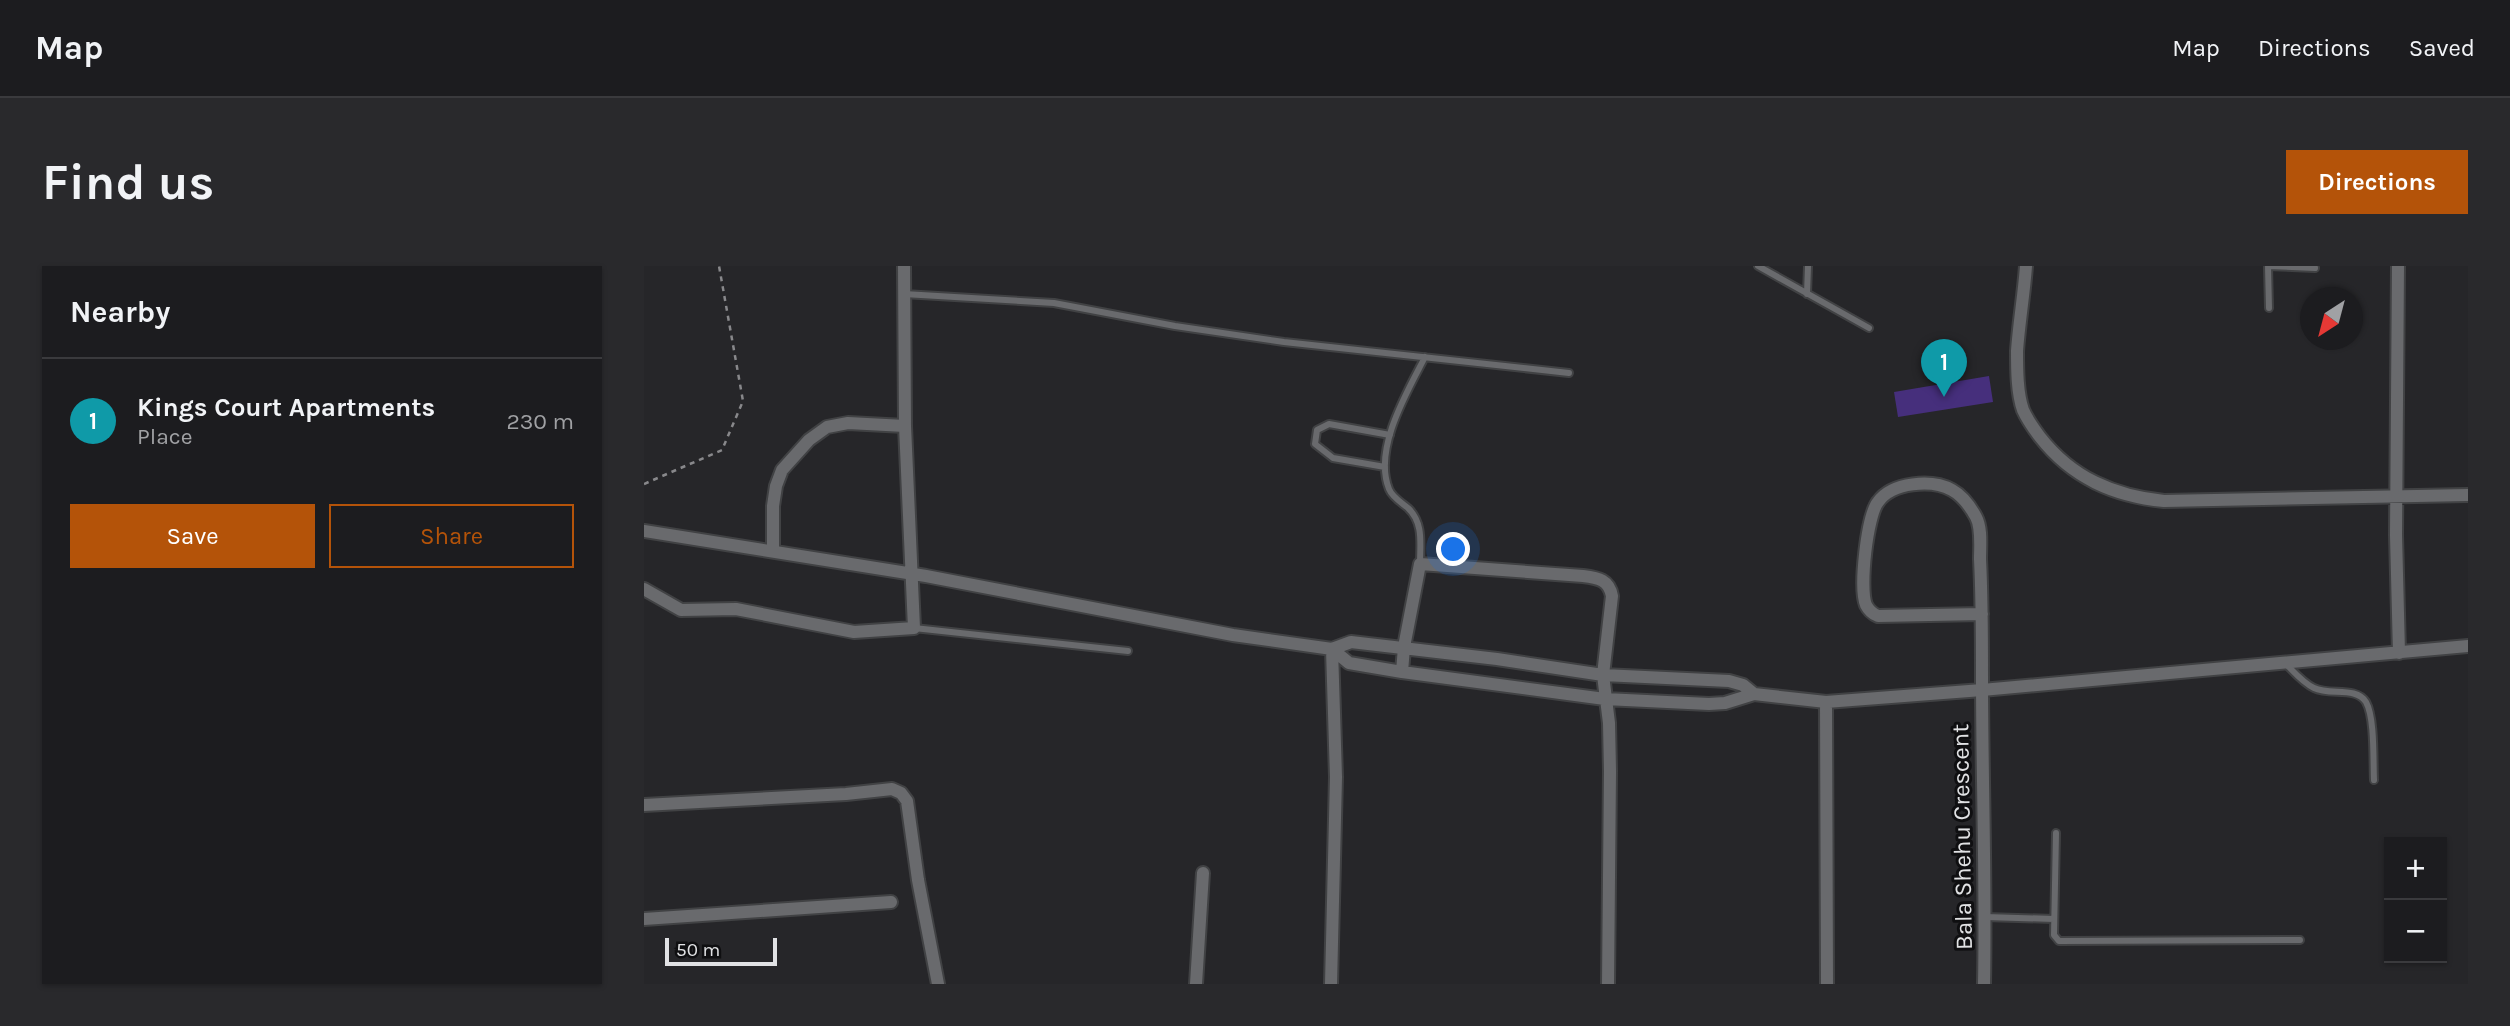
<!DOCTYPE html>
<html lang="en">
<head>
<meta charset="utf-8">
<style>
	:root { --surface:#1c1c1f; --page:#29292c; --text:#f1f3f6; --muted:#a0a1a4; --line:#3a3a3d; --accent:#b45309 }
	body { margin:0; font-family:Karla,sans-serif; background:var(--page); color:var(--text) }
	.controls { position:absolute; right:21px; bottom:21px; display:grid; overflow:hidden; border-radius:0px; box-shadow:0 2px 5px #0004 }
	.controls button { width:63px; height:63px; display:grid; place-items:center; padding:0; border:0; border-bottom:2px solid var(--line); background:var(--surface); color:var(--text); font:35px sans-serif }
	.compass { position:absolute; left:1656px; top:21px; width:63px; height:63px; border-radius:50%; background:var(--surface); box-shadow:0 2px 5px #0004; rotate:216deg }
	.scale { position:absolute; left:21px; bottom:18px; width:112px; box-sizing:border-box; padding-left:7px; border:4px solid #e1e2e4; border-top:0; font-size:19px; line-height:24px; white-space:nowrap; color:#e1e2e4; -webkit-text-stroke:5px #0f0f11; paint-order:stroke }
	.you { position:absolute; left:810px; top:284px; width:24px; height:24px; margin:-18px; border:5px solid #fff; border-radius:50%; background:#1a73e8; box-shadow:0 0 0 10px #1a73e833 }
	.badge { display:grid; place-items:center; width:46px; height:46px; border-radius:50%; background:var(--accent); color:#fff; font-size:23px; font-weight:700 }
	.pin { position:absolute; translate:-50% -58px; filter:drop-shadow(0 2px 4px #0008) }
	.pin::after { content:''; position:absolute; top:37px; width:24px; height:21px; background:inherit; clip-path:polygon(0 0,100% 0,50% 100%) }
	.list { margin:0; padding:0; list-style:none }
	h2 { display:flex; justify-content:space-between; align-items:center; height:91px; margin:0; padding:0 28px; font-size:30px }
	h2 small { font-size:23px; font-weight:400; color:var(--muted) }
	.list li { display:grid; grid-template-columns:46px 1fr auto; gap:21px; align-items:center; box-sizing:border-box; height:126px; padding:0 28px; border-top:2px solid var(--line) }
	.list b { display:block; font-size:26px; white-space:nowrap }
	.list p { margin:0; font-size:23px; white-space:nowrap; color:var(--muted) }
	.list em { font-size:23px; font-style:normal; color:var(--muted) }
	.actions { display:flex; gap:14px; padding:21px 28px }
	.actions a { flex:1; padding:16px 0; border:2px solid var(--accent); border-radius:0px; text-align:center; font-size:24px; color:var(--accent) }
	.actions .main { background:var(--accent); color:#fff }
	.map { position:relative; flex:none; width:1824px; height:718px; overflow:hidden; border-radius:0px }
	header { display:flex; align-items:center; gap:42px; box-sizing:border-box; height:98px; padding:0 35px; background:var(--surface); border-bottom:2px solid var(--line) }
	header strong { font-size:33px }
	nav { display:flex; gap:38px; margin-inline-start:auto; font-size:24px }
	.intro { display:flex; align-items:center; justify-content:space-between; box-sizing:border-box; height:168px; padding:0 42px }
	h1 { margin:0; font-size:49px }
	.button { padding:18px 32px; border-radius:0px; background:var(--accent); color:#fff; font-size:24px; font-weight:700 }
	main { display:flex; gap:42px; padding:0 42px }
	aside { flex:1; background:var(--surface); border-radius:0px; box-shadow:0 2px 5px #0004 }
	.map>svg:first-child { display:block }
	.building { fill:#462f7c }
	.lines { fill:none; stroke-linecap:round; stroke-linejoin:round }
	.service-casing { stroke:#414244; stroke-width:10 }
	.minor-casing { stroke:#414244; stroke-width:16 }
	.path { stroke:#88888b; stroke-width:2.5; stroke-dasharray:5 5; stroke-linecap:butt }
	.service { stroke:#696a6d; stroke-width:6 }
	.minor { stroke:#696a6d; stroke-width:12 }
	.labels { text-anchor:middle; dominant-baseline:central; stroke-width:6; stroke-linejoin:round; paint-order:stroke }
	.street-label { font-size:24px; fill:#e1e2e4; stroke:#0f0f11 }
</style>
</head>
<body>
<header>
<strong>Map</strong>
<nav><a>Map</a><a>Directions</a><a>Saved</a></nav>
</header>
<div class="intro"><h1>Find us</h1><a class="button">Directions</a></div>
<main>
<aside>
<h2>Nearby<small></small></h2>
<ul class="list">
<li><span class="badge" style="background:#0f9aa8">1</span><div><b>Kings Court Apartments</b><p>Place</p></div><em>230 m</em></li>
</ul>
<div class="actions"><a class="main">Save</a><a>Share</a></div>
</aside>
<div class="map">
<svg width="1824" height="718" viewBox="0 0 1824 718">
	<rect width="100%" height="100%" fill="#262629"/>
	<path class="building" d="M1345 110 1349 136 1254 151 1250 126Z"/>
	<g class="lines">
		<g class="service-casing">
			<path id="service" d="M1114 0 1225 62
				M1624 0 1671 2
				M1624 0 1625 42
				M260 28 410 37 531 60 640 76 925 107
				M1163 28 1164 0
				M741 201 689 192 671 178 673 164 685 158 746 169
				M776 298C776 278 780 257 764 242 758 237 748 231 745 223 729 183 763 126 781 91
				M270 362 484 385
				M1641 397C1650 406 1659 417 1670 422 1686 430 1712 420 1722 436 1731 452 1729 495 1730 514
				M1412 567 1410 669 1415 675 1656 674
				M1341 651 1410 653"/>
		</g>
		<g class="minor-casing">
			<path id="minor" d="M1382 0C1380 28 1375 57 1373 85 1373 103 1373 127 1379 144 1383 153 1390 163 1396 171 1428 212 1470 230 1520 235L1824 229
				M1754 0 1752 269 1755 387
				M0 265 282 310 589 369 688 383 707 376 853 393 959 409 1085 415 1099 419 1110 428
				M129 284V240L132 220 138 204 165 174 183 161 204 157 261 160
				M0 323 37 344 92 343 210 366 270 362 261 160 260 0
				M1338 348 1234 350C1229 348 1225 345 1222 339 1215 322 1223 250 1234 236 1248 216 1288 213 1308 224 1319 230 1326 240 1332 251 1338 262 1336 280 1336 293 1338 332 1338 371 1338 410 1338 513 1342 615 1340 718
				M688 383 705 397 758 406 961 433 1065 438 1081 437 1110 428 1182 436 1338 424 1824 380
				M758 406 760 381 776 298 939 310C955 312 965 314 968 330L959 409 965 457 966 505 964 718
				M1182 436 1183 718
				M0 539 202 528 248 523 257 527 263 535 274 614 294 718
				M0 653 247 636
				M552 718 559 607
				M687 718 692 511 688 383"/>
		</g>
		<path class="path" d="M0 218 78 184 99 135 75 0"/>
		<use href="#service" class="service"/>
		<use href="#minor" class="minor"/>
	</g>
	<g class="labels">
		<g class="street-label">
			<text transform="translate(1318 571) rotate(-91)">Bala Shehu Crescent</text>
		</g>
	</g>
</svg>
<div class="controls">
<button>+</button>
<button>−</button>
</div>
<svg class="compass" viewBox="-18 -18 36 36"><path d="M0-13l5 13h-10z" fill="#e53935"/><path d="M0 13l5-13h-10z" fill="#a0a1a4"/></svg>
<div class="scale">50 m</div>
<div class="you"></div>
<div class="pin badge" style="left:1300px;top:131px;background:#0f9aa8">1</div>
</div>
</main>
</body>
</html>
